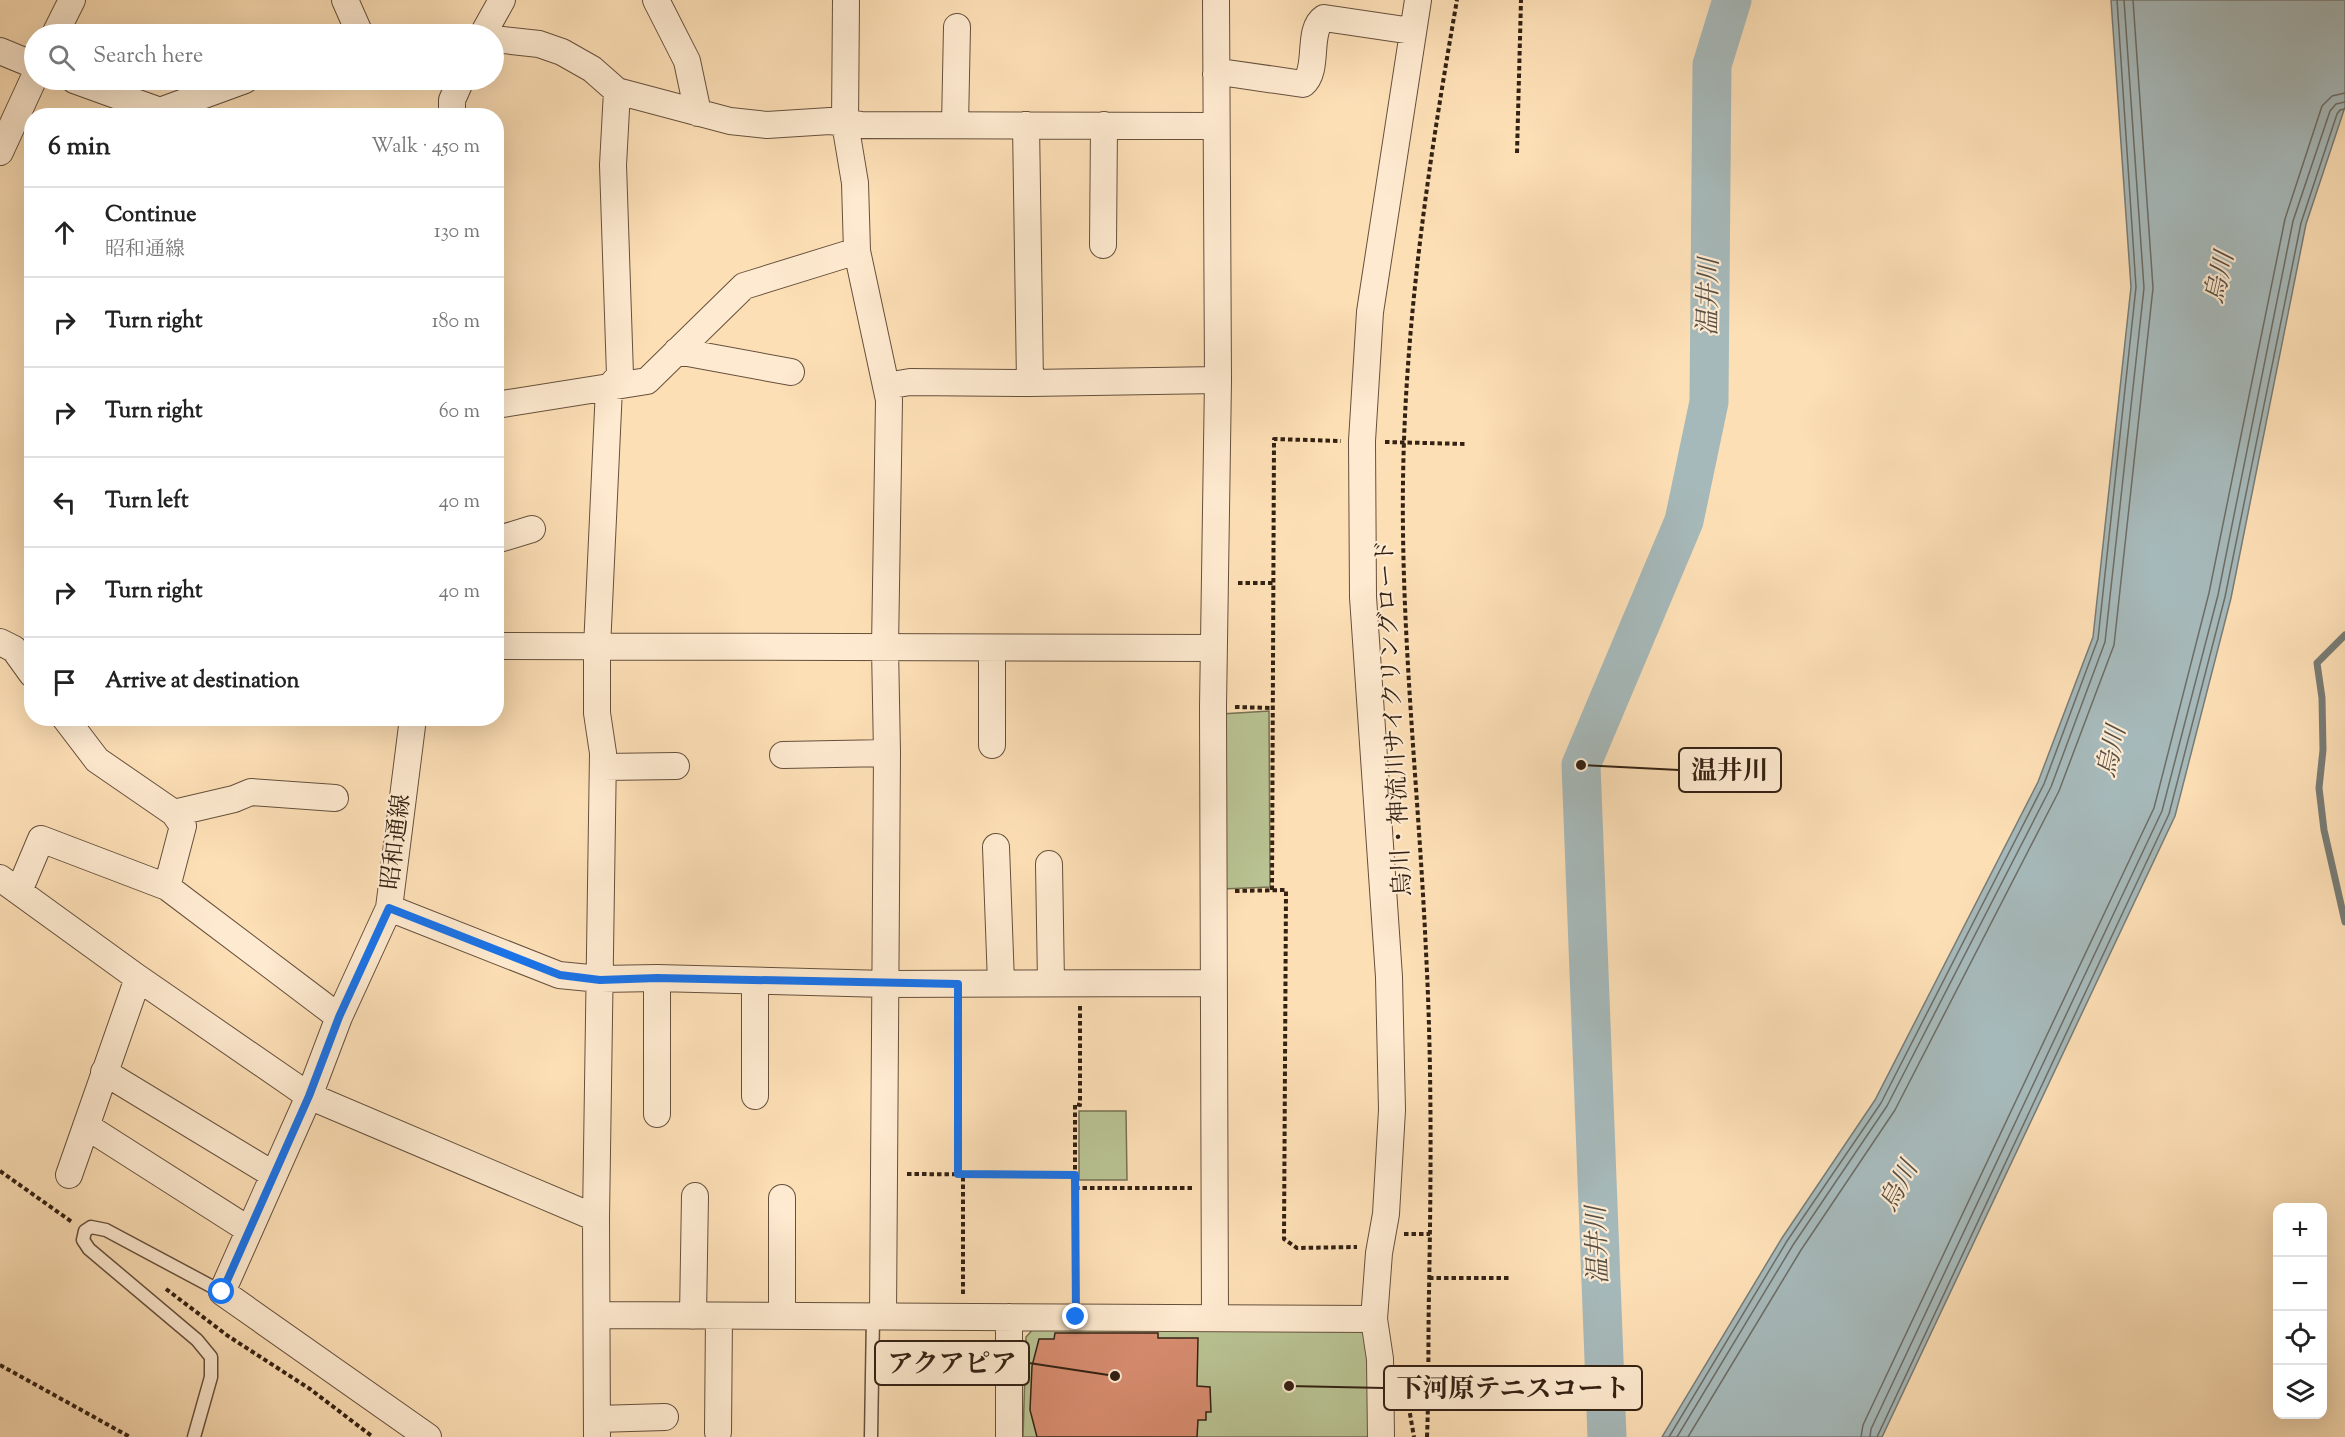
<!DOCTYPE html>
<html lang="en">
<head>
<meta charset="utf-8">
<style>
	:root { --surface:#fff; --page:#f6f6f6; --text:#222; --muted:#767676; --line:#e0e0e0 }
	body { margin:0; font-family:"Sorts Mill Goudy","Noto Serif JP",serif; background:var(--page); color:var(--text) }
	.controls { position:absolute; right:18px; bottom:18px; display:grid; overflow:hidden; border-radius:12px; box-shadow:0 6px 24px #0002 }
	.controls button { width:54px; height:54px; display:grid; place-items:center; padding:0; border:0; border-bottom:2px solid var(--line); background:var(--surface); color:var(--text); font:30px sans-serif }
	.stop { position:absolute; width:18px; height:18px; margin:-14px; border:4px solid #1a73e8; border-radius:50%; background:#fff }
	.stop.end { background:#1a73e8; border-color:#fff; box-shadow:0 2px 6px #0008 }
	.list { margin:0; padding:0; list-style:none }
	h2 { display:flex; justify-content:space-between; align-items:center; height:78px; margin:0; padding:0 24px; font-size:26px }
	h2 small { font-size:20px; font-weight:400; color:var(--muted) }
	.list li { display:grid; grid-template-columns:39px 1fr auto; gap:18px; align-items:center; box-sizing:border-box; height:90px; padding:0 24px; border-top:2px solid var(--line) }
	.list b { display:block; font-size:22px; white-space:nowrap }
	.list p { margin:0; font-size:20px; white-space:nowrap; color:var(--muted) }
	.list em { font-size:20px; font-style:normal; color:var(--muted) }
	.icon { flex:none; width:33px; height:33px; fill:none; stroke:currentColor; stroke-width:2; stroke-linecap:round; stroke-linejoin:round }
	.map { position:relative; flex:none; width:2345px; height:1437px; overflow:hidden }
	.search { position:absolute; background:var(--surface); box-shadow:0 6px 24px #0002; left:24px; top:24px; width:480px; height:66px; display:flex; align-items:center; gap:15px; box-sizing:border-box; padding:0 21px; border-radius:33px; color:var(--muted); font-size:22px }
	.panel { position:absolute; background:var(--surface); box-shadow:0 6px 24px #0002; left:24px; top:108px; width:480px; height:618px; border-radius:24px }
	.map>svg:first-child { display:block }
	.green { fill:#b9c393; stroke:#767253; stroke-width:1.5 }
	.water { fill:#a6b9ba; stroke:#787c77; stroke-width:1.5 }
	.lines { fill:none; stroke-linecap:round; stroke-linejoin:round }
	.shore { stroke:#6c6d66; stroke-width:1.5 }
	.stream { stroke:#787c77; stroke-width:7 }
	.river { stroke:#a6b9ba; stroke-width:39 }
	.building { fill:#d78c6f; stroke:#332113; stroke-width:1.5 }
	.lane-casing { stroke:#66503c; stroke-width:15 }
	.street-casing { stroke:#66503c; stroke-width:28 }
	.path { stroke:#332113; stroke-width:4; stroke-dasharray:4.5 3; stroke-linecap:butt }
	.lane { stroke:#feead0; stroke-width:12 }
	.street { stroke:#feead0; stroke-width:26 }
	.route { stroke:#1a73e8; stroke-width:8 }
	.labels { text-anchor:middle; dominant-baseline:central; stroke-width:4.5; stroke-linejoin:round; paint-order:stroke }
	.street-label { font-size:24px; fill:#332113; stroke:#feead0 }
	.water-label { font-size:26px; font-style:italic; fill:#564f45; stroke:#feead0 }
	.leader { fill:none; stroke:#332113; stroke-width:2 }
	.callout-dot { fill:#332113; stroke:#feead0; stroke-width:2 }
	.callout { fill:#feead0; stroke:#332113; stroke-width:2 }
	.callout-label { font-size:26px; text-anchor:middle; font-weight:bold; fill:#332113 }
</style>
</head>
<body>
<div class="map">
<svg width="2345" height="1437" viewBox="0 0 2345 1437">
	<rect width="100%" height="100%" fill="#fddfb6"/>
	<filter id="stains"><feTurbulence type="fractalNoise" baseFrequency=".00333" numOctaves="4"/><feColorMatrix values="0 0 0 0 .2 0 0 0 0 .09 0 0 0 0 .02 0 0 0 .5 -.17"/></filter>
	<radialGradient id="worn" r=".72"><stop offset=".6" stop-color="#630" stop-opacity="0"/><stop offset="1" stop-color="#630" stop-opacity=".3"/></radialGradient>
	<path class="green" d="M1269 711 1270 887 1222 889 1221 714Z
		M1079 1111H1126L1127 1180H1079Z
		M1036 1326 1360 1329 1368 1338 1370 1437H1023L1026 1337Z"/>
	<path class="water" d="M2111 0H2345V107L2306 224 2231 598 2175 816 1882 1437H1662L1782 1238 1875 1100 2038 782 2093 637 2131 287Z"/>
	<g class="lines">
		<path class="shore" d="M1669 1437 1787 1241 1881 1103 2044 784 2098 639 2136 287 2117 0
			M1677 1437 1793 1245 1887 1106 2051 787 2105 642 2144 288 2124 0
			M1688 1437 1801 1250 1895 1110 2059 791 2114 645 2153 288 2133 0
			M1861 1437 1863 1425 2154 808 2209 593 2285 219 2322 106 2332 96 2345 93
			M1870 1437 1871 1429 2162 811 2218 595 2293 221 2330 111 2336 104 2345 102
			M1877 1437 2169 814 2225 597 2301 223 2337 114 2340 110 2345 109"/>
		<path class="stream" d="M2345 635 2317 663 2322 698 2323 750 2319 788 2324 830 2345 922"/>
		<path class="river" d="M1607 1437 1581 765 1684 521 1709 402 1712 65 1732 0"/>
	</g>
	<path class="building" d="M1055 1333H1158V1338H1198L1197 1386 1210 1387 1211 1412H1206V1420H1198L1197 1437H1037L1030 1410 1032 1366 1039 1339H1054Z"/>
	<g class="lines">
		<g class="lane-casing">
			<path id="lane" d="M194 1437 211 1377V1357L197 1340 89 1249 83 1240 85 1231 91 1227 106 1230 222 1292
				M871 1437 873 1316"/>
		</g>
		<g class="street-casing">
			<path id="street" d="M345 0 360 34
				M656 0 687 61 698 113
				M846 0 845 123 855 183 857 251 889 400 885 648 887 753 883 1316
				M55 34 72 0
				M483 34 502 0
				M494 39 539 44 562 52 592 69 617 91 730 121 767 125 830 121 861 125 1216 126
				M0 51 34 65
				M1216 74 1227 73 1303 84C1320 70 1306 30 1324 18L1412 31
				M74 80 160 111 245 80
				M452 116V100L461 80
				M955 125 957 27
				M1026 125 1030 383
				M0 152 34 78
				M1103 245 1104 125
				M677 351 791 372
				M886 386 910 382 1030 383 1218 380
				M496 405 647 381 744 286 857 251
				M496 540 532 529
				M0 642 14 649 32 674
				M496 646 1213 648
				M992 649V745
				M65 718 97 760 174 813 183 826 167 887
				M413 718 389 908 339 1017 309 1096 222 1292 428 1437
				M783 755 887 753
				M603 767 676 766
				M174 813 234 799 251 792 335 798
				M996 847 1001 983
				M1049 864 1051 983
				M0 878 138 978 309 1096 596 1218
				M19 891 41 839 167 887 339 1017
				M389 908 559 975 600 979 657 978 886 984 1213 983
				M104 1072 274 1175
				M755 1096V981
				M657 1114V978
				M86 1126 249 1230
				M69 1175 138 978
				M597 1315 1374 1319
				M693 1316 695 1196
				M782 1316V1198
				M1215 1318 1213 707 1218 380 1216 0
				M597 1419 665 1417
				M718 1432 719 1316
				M597 1437 596 1218 603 753 597 713V648L609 388 620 375 613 165 617 91
				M1009 1437V1317
				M1381 1437 1380 1359 1374 1319 1379 1253 1386 1214 1392 1110 1389 977 1363 597 1362 441 1370 312 1418 0"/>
		</g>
		<path class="path" d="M1517 153 1521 0
			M1385 442 1465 444
			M1238 583H1274
			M1235 707 1273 708
			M1272 890 1274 439 1341 441
			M1235 891 1286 890 1284 1239 1297 1248 1357 1247
			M958 1005V1174
			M0 1171 72 1222
			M907 1174 1075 1175
			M1075 1188H1192
			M1404 1234H1430
			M1429 1278H1511
			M166 1289 228 1336 310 1389 373 1437
			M963 1294V1174
			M1075 1297V1104L1080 1105V1005
			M0 1365 130 1437
			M1406 1391 1414 1437
			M1427 1437C1429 1389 1428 1340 1429 1292 1431 1179 1432 1065 1426 952 1419 795 1401 639 1403 482 1405 320 1429 159 1457 0"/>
		<use href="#lane" class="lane"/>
		<use href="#street" class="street"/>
	</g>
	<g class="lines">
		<path class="route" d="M222 1292 309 1096 339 1017 389 908 560 975 600 980 657 978 958 984V1174L1075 1175 1076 1317"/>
	</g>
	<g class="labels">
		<g class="street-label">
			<text transform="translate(1395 718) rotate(-93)">烏川・神流川サイクリングロード</text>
			<text transform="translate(397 842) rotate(-83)">昭和通線</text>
		</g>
		<g class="water-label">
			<text transform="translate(2221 278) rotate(-77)">烏川</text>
			<text transform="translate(1710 297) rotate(-89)">温井川</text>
			<text transform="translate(2113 752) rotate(-77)">烏川</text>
			<text transform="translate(1900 1187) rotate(-62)">烏川</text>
			<text transform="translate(1599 1245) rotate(-92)">温井川</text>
		</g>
	</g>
	<path class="leader" d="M1581 765L1679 770M1115 1376L1029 1363M1289 1386L1384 1388"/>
	<g class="callout-dot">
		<circle cx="1581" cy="765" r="6"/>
		<circle cx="1115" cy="1376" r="6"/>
		<circle cx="1289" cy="1386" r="6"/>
	</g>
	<g class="callout">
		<rect x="1679" y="748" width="102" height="44" rx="6"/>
		<rect x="875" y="1341" width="154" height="44" rx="6"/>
		<rect x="1384" y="1366" width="258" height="44" rx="6"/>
	</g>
	<g class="callout-label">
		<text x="1730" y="779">温井川</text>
		<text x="952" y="1372">アクアピア</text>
		<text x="1513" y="1397">下河原テニスコート</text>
	</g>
	<rect width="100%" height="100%" filter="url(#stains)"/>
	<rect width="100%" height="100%" fill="url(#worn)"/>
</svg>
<div class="controls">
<button>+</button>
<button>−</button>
<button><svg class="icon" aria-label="locate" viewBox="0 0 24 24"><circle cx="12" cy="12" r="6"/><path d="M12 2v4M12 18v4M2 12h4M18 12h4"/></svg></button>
<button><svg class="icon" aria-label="layers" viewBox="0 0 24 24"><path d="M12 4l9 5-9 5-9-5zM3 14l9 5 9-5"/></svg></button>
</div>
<div class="stop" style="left:222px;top:1292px"></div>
<div class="stop end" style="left:1076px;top:1317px"></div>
<div class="search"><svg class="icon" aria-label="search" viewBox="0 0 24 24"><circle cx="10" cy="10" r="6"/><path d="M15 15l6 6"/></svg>Search here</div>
<section class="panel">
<h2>6 min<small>Walk · 450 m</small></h2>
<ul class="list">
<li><svg class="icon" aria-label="ahead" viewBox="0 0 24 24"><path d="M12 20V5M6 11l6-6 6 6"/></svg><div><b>Continue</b><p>昭和通線</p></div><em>130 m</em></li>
<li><svg class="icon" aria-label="right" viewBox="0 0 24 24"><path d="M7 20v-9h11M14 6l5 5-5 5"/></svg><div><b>Turn right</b></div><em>180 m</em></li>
<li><svg class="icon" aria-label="right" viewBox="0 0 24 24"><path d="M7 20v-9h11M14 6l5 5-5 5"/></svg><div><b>Turn right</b></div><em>60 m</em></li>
<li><svg class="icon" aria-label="left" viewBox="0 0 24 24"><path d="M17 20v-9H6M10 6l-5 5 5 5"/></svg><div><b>Turn left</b></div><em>40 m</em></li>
<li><svg class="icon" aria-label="right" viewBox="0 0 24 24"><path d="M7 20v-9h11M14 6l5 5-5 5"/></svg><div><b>Turn right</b></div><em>40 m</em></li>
<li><svg class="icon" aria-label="arrive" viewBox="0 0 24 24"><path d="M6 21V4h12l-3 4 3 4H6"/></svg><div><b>Arrive at destination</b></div></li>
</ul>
</section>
</div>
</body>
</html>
